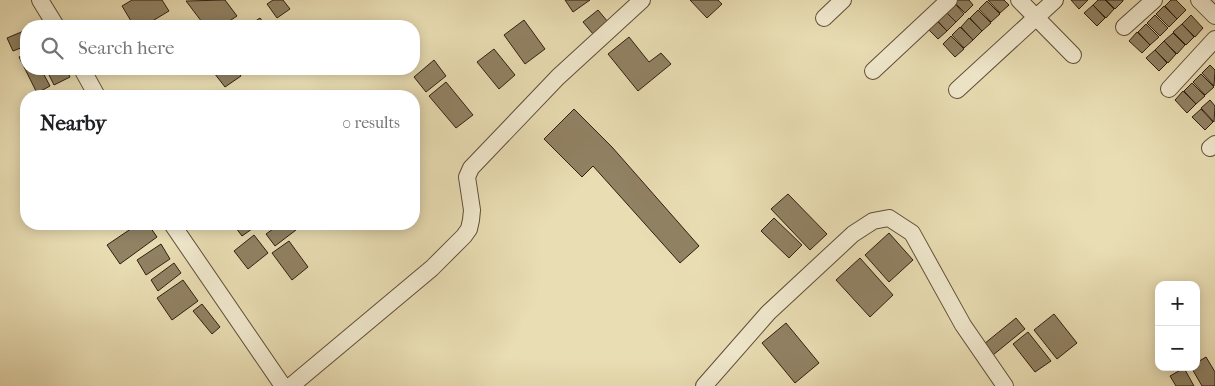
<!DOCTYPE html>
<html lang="en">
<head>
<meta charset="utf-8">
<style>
	:root { --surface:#fff; --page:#f2f2f2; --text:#202124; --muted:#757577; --line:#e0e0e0 }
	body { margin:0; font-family:"IM FELL French Canon",serif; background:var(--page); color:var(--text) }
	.controls { position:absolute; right:15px; bottom:15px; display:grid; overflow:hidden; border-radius:10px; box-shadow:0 2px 12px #0003 }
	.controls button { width:45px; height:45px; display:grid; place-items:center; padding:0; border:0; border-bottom:1px solid var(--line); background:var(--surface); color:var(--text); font:25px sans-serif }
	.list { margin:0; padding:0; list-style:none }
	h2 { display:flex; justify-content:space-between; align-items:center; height:65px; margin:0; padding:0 20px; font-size:21px }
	h2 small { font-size:16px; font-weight:400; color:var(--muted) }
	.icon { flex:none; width:28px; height:28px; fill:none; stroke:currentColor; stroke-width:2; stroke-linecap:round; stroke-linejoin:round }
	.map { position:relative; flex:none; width:1215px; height:386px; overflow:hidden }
	.search { position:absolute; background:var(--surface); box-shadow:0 2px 12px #0003; left:20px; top:20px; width:400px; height:55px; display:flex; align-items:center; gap:12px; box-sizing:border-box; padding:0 18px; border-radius:20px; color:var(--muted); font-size:19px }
	.panel { position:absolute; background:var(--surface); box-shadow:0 2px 12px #0003; left:20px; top:90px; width:400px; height:140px; border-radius:20px }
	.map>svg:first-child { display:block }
	.building { fill:#918264; stroke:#311f0f }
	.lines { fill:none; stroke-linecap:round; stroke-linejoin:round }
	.minor-casing { stroke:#5f4e38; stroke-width:18 }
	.minor { stroke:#f1e9ce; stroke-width:16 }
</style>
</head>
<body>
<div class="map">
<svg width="1215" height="386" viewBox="0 0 1215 386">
	<rect width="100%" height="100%" fill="#e9ddb3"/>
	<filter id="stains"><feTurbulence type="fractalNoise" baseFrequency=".004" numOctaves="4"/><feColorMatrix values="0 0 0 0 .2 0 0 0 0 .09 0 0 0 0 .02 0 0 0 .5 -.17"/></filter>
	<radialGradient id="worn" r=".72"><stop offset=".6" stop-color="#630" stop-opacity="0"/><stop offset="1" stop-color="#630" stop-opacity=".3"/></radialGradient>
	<path class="building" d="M132 0H162L169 11 144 26H134L122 6Z
		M225 0 237 16 222 26H205L186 1Z
		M273 0H283L290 9 277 18 267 4Z
		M565 0H590L573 12Z
		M690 0H718L722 4 707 18Z
		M952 0H969L973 5 965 13Z
		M952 0 964 14 956 22 943 9Z
		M988 0H1004L1009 5 1000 13Z
		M1071 0H1088L1079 9Z
		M1098 0H1105L1114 9 1106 18 1093 5Z
		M1106 0H1123V1L1115 9Z
		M1171 0H1176L1186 10 1177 19 1165 6Z
		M987 1 1000 14 991 22 979 9Z
		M1093 5 1105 18 1097 26 1084 13Z
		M1164 6 1177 19 1169 27 1156 14Z
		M943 9 956 22 947 31 934 17Z
		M598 10 608 22 593 34 583 22Z
		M978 10 991 23 982 31 970 18Z
		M1155 15 1168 28 1160 36 1147 23Z
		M1191 15 1203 28 1195 37 1182 24Z
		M260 18 266 26H248Z
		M934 18 947 31 938 39 925 26Z
		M969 18 982 31 973 40 961 27Z
		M524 20 545 49 525 64 504 35Z
		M1146 24 1159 37 1150 45 1138 32Z
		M1182 24 1194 37 1186 45 1173 32Z
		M960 27 973 40 964 48 952 35Z
		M26 30V46L13 51 7 38Z
		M1137 32 1150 45 1142 53 1129 41Z
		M1173 33 1185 45 1177 54 1164 41Z
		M951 36 964 49 955 57 943 44Z
		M629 37 649 62 661 53 671 64 638 91 608 54Z
		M1164 41 1176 54 1168 63 1155 50Z
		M494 49 515 75 499 89 477 62Z
		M1155 50 1167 63 1159 71 1146 58Z
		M26 53V69H41L50 86 37 93 19 57Z
		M434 60 446 76 426 92 414 77Z
		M1210 65 1215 70 1214 86 1202 73Z
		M46 69H66L70 77 54 85Z
		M211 69H237L241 76 225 87Z
		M1201 74 1214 87 1205 95 1193 82Z
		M446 82 473 115 456 128 429 96Z
		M1192 83 1205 96 1196 104 1184 91Z
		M1183 91 1196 104 1187 113 1175 100Z
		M1210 100 1215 106 1214 122 1201 108Z
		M574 109 612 147 699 246 680 263 593 166 582 177 544 139Z
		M1201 109 1213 122 1205 130 1192 117Z
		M788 194 827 234 810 250 771 209Z
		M774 218 802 245 789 258 761 231Z
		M138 224H148L157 237 120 264 107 245Z
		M233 224H259L242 236Z
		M280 224H291L296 230 275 246 266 234Z
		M889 233 913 260 889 282 865 255Z
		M254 235 268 253 248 269 234 251Z
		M289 241 308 267 292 280 272 253Z
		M161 244 170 259 146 275 137 260Z
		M860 258 893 295 870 317 836 280Z
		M174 263 181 273 158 291 151 280Z
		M183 280 198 301 172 320 157 298Z
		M202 304 220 327 212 334 193 311Z
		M1054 314 1077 343 1057 359 1034 330Z
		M1016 318 1025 329 993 355 984 344Z
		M786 323 819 363 795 383 762 343Z
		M1028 332 1051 361 1035 372 1013 344Z
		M1206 357 1215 372V386H1202L1191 367H1196V363Z
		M1184 368 1194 386H1176L1170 376Z"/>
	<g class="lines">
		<g class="minor-casing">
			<path id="minor" d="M40 0 56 26
				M1019 0 1073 55
				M1199 0 1215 16
				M824 18 843 0
				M1124 27 1154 0
				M82 69 97 96
				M873 71 949 0
				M1169 89 1215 39
				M957 90 1055 0
				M1210 148 1215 144
				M172 224 283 386
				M291 386 432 268 464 236 469 229 471 220 472 210 467 177 471 168 558 77 642 0
				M704 386 768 313 853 234 873 221 889 218 912 233 963 325 1005 386"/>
		</g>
		<use href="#minor" class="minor"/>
	</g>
	<rect width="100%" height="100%" filter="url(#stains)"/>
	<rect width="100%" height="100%" fill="url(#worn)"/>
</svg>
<div class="controls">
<button>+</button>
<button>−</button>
</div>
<div class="search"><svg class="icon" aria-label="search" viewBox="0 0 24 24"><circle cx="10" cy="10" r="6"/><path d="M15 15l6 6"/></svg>Search here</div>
<section class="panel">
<h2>Nearby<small>0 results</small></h2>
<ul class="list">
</ul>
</section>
</div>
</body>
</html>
